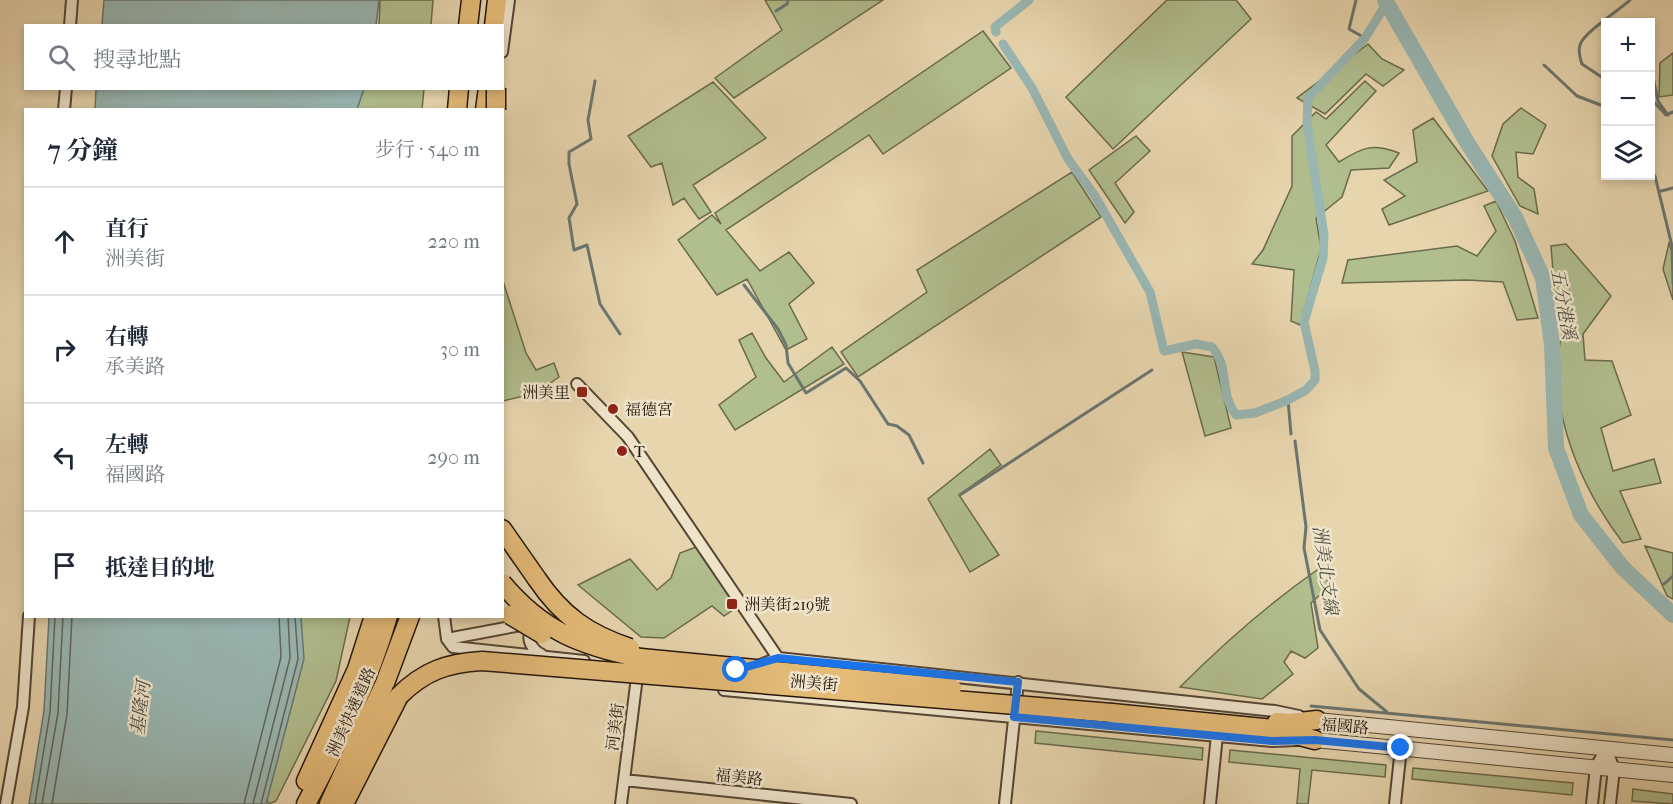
<!DOCTYPE html>
<html lang="zh-TW">
<head>
<meta charset="utf-8">
<style>
	:root { --surface:#fff; --page:#f6f6f7; --text:#1f2937; --muted:#747a83; --line:#e0e1e3 }
	body { margin:0; font-family:"IM FELL French Canon","Noto Serif TC",serif; background:var(--page); color:var(--text) }
	.controls { position:absolute; right:18px; top:18px; display:grid; overflow:hidden; border-radius:0px; box-shadow:0 3px 9px #0003 }
	.controls button { width:54px; height:54px; display:grid; place-items:center; padding:0; border:0; border-bottom:2px solid var(--line); background:var(--surface); color:var(--text); font:30px sans-serif }
	.stop { position:absolute; width:18px; height:18px; margin:-14px; border:4px solid #1a73e8; border-radius:50%; background:#fff }
	.stop.end { background:#1a73e8; border-color:#fff; box-shadow:0 2px 6px #0008 }
	.list { margin:0; padding:0; list-style:none }
	h2 { display:flex; justify-content:space-between; align-items:center; height:78px; margin:0; padding:0 24px; font-size:26px }
	h2 small { font-size:20px; font-weight:400; color:var(--muted) }
	.list li { display:grid; grid-template-columns:39px 1fr auto; gap:18px; align-items:center; box-sizing:border-box; height:108px; padding:0 24px; border-top:2px solid var(--line) }
	.list b { display:block; font-size:22px; white-space:nowrap }
	.list p { margin:0; font-size:20px; white-space:nowrap; color:var(--muted) }
	.list em { font-size:20px; font-style:normal; color:var(--muted) }
	.icon { flex:none; width:33px; height:33px; fill:none; stroke:currentColor; stroke-width:2; stroke-linecap:round; stroke-linejoin:round }
	.map { position:relative; flex:none; width:1673px; height:804px; overflow:hidden }
	.search { position:absolute; background:var(--surface); box-shadow:0 3px 9px #0003; left:24px; top:24px; width:480px; height:66px; display:flex; align-items:center; gap:15px; box-sizing:border-box; padding:0 21px; border-radius:0px; color:var(--muted); font-size:22px }
	.panel { position:absolute; background:var(--surface); box-shadow:0 3px 9px #0003; left:24px; top:108px; width:480px; height:510px; border-radius:0px }
	.map>svg:first-child { display:block }
	.green { fill:#b1be8e; stroke:#6a6a4c; stroke-width:1.5 }
	.water { fill:#99b7b3; stroke:#6a7670; stroke-width:1.5 }
	.lines { fill:none; stroke-linecap:round; stroke-linejoin:round }
	.shore { stroke:#5e665f; stroke-width:1.5 }
	.stream { stroke:#6a7670; stroke-width:3 }
	.canal { stroke:#99b7b3; stroke-width:9 }
	.river { stroke:#99b7b3; stroke-width:16 }
	.minor-casing { stroke:#544534; stroke-width:14 }
	.tertiary-casing { stroke:#544534; stroke-width:16 }
	.trunk-casing { stroke:#23150b; stroke-width:21 }
	.minor { stroke:#efe4ca; stroke-width:10 }
	.tertiary { stroke:#efe4ca; stroke-width:14 }
	.trunk { stroke:#e4ba77; stroke-width:18 }
	.trunk-bridge-casing { stroke:#23150b; stroke-width:21; stroke-linecap:butt }
	.trunk-bridge { stroke:#e4ba77; stroke-width:18 }
	.route { stroke:#1a73e8; stroke-width:8 }
	.poi-dot { fill:#8f2418; stroke:#efe4ca; stroke-width:2 }
	.labels { text-anchor:middle; dominant-baseline:central; stroke-width:5; stroke-linejoin:round; paint-order:stroke }
	.poi-label { font-size:16px; fill:#23150b; stroke:#efe4ca; text-anchor:start }
	.street-label { font-size:16px; fill:#23150b; stroke:#efe4ca }
	.water-label { font-size:18px; font-style:italic; fill:#4c4e46; stroke:#efe4ca }
</style>
</head>
<body>
<div class="map">
<svg width="1673" height="804" viewBox="0 0 1673 804">
	<rect width="100%" height="100%" fill="#e7d5ae"/>
	<filter id="stains"><feTurbulence type="fractalNoise" baseFrequency=".00333" numOctaves="4"/><feColorMatrix values="0 0 0 0 .2 0 0 0 0 .09 0 0 0 0 .02 0 0 0 .5 -.17"/></filter>
	<radialGradient id="worn" r=".72"><stop offset=".6" stop-color="#630" stop-opacity="0"/><stop offset="1" stop-color="#630" stop-opacity=".3"/></radialGradient>
	<path class="green" d="M380 0H433L431 25H379Z
		M765 0H883L734 98 715 78 782 30Z
		M1167 0H1236L1251 19 1113 149 1066 97Z
		M983 31 1011 68 883 154 869 135 726 230 760 271 789 252 814 283 789 304 807 339 786 350 747 279 717 295 678 240 712 215 721 224 715 213Z
		M1368 44 1382 59 1404 70 1383 86 1366 74 1325 114 1297 98Z
		M1673 53V95L1659 97 1660 63Z
		M1365 81 1376 91 1326 145 1339 162C1363 147 1372 143 1399 153L1389 168 1351 170 1342 197 1316 218 1321 249 1300 325 1291 321 1294 270 1252 264 1263 250 1292 186V136L1316 112 1326 119Z
		M713 82 766 138 693 185 711 212 699 219 684 198 673 205 662 163 651 167 628 136Z
		M353 89H424L422 109 349 110Z
		M1521 108 1546 125 1533 154 1516 152 1518 177 1534 189 1538 214 1520 206 1492 156 1503 124Z
		M1433 118 1488 191 1389 225 1382 209 1405 196 1384 180 1417 162 1413 130Z
		M1136 136 1150 151 1115 183 1134 212 1125 223 1089 170Z
		M1072 172 1101 217 858 377 841 352 927 292 917 270Z
		M1496 201 1515 241 1538 318 1517 320 1503 282 1467 280 1342 283 1348 260 1457 246 1477 256 1496 231 1484 206Z
		M1669 243 1673 255V300L1663 269Z
		M1566 244 1611 296 1583 334 1585 360 1612 361 1631 415 1601 428 1613 471 1654 459 1661 483 1620 491 1641 539 1623 543C1585 493 1556 429 1557 365 1557 348 1564 328 1568 311L1554 284 1551 246Z
		M502 278 526 353 536 370 554 363 559 377 536 393 503 401Z
		M752 333 766 358 784 382 832 347 844 364 735 430 719 405 756 377 739 340Z
		M1182 352 1214 357 1231 428 1205 436Z
		M990 449 1001 465 959 495 999 555 970 572 928 499Z
		M1645 546 1673 553V599L1667 596Z
		M696 547 737 607 724 616 712 606 664 638 641 637 578 585 630 559 657 590 671 578 680 553Z
		M1317 570 1331 585 1311 603 1318 648 1305 658 1291 651 1284 662 1293 674 1262 699 1180 687C1222 645 1267 605 1317 570Z
		M282 617H350L336 681 276 801 269 804 264 796Z
		M1036 731 1203 748 1202 760 1035 743Z
		M1230 750 1386 765 1385 777 1312 770 1308 804H1297L1300 769 1229 762Z
		M1413 768 1573 783 1572 795 1412 779Z
		M1633 789 1673 794V804L1632 801Z"/>
	<path class="water" d="M104 0H379L376 25H102Z
		M96 89V88L364 89 357 109H95Z
		M49 617H301L304 659 266 804H29L44 711Z"/>
	<g class="lines">
		<path class="shore" d="M35 804 50 712 55 616
			M42 804 58 713 63 616
			M52 804 67 714 72 616
			M244 804 281 657 279 616
			M253 804 290 658 288 616
			M261 804 298 659 295 616"/>
		<path class="stream" d="M1356 0 1349 29 1365 38
			M776 11 787 4 788 0
			M1544 65 1577 96 1606 107
			M1650 78 1653 77 1658 101 1668 115
			M1606 80 1582 64C1580 58 1578 51 1580 45 1583 33 1621 9 1630 0
			M595 81 588 120 591 139 569 152V164L577 204 569 218 574 250 587 245 600 304 620 334
			M1650 104 1655 103 1666 115 1673 112
			M1650 175 1655 176 1672 246 1673 284
			M1661 191 1673 188
			M744 285 778 329 786 345 788 363 806 393 846 368 860 381 888 424 897 426 909 435 923 463
			M1288 400 1291 434
			M1295 441 1306 527 1304 548 1320 630 1359 689 1387 712
			M960 495 1152 370
			M1664 584 1673 576
			M1311 706 1673 740"/>
		<path class="canal" d="M996 32 995 27 1029 0
			M1003 44 1032 88 1068 159 1095 196 1150 292 1164 351 1196 344 1212 347C1231 370 1218 390 1236 415L1255 413 1288 400 1306 390 1315 380V371L1304 322 1323 258 1324 235 1307 123 1308 98 1365 38 1386 4"/>
		<path class="river" d="M1385 0 1468 144 1515 217 1543 278 1552 345 1556 448 1581 515 1623 568 1673 615"/>
		<g class="minor-casing">
			<path id="minor" d="M70 26 72 0
				M502 52 509 0
				M64 110 66 88
				M577 384 628 437 778 658
				M444 616 447 639 453 647 584 661
				M535 624C525 636 529 648 542 655
				M447 639 526 624
				M758 666 778 658 1275 711 1299 716
				M724 690 1272 741 1297 740
				M1606 749 1614 769 1610 804
				M624 780 851 804
				M6 804 23 707 29 616
				M621 804 638 669
				M1005 804 1018 682
				M1210 804 1217 735
				M1395 804 1401 748
				M1592 804 1596 767 1606 749"/>
		</g>
		<g class="tertiary-casing">
			<path id="tertiary" d="M1317 720 1673 755
				M1315 740 1673 775"/>
		</g>
		<g class="trunk-casing">
			<path id="trunk" d="M468 26 471 0
				M494 26 497 0
				M457 110 459 88
				M485 110 488 88
				M502 529 537 579
				M1112 713 1273 729 1315 740
				M1277 722 1290 723 1317 720
				M306 781 357 669 374 616
				M306 804C338 744 369 682 388 616
				M329 804 385 683 410 616
				M344 804 399 696"/>
		</g>
		<use href="#minor" class="minor"/>
		<use href="#tertiary" class="tertiary"/>
		<use href="#trunk" class="trunk"/>
		<g class="trunk-bridge-casing">
			<path id="trunk-bridge" d="M496 110V88
				M537 579C562 616 588 634 630 648
				M502 583C542 631 581 646 641 658L952 688
				M510 615 542 634
				M399 696C424 671 447 663 482 661L1112 713"/>
		</g>
		<use href="#trunk-bridge" class="trunk-bridge"/>
	</g>
	<g class="lines">
		<path class="route" d="M736 670 778 658 1018 682 1014 717 1272 741 1315 740 1401 748"/>
	</g>
	<g class="poi-dot">
		<rect x="576" y="386" width="12" height="12" rx="3"/>
		<circle cx="613" cy="409" r="6"/>
		<circle cx="622" cy="451" r="6"/>
		<rect x="726" y="598" width="12" height="12" rx="3"/>
	</g>
	<g class="labels">
		<g class="poi-label">
			<text x="570" y="392" text-anchor="end">洲美里</text>
			<text x="625" y="409">福德宮</text>
			<text x="634" y="451">T</text>
			<text x="744" y="604">洲美街219號</text>
		</g>
		<g class="street-label">
			<text transform="translate(814 683) rotate(5)">洲美街</text>
			<text transform="translate(351 712) rotate(-66)">洲美快速道路</text>
			<text transform="translate(1345 726) rotate(5)">福國路</text>
			<text transform="translate(615 727) rotate(-83)">河美街</text>
			<text transform="translate(739 777) rotate(6)">福美路</text>
		</g>
		<g class="water-label">
			<text transform="translate(1563 304) rotate(80)">五分港溪</text>
			<text transform="translate(1325 570) rotate(82)">洲美北支線</text>
			<text transform="translate(141 708) rotate(-83)">基隆河</text>
		</g>
	</g>
	<rect width="100%" height="100%" filter="url(#stains)"/>
	<rect width="100%" height="100%" fill="url(#worn)"/>
</svg>
<div class="controls">
<button>+</button>
<button>−</button>
<button><svg class="icon" aria-label="layers" viewBox="0 0 24 24"><path d="M12 4l9 5-9 5-9-5zM3 14l9 5 9-5"/></svg></button>
</div>
<div class="stop" style="left:736px;top:670px"></div>
<div class="stop end" style="left:1401px;top:748px"></div>
<div class="search"><svg class="icon" aria-label="search" viewBox="0 0 24 24"><circle cx="10" cy="10" r="6"/><path d="M15 15l6 6"/></svg>搜尋地點</div>
<section class="panel">
<h2>7 分鐘<small>步行 · 540 m</small></h2>
<ul class="list">
<li><svg class="icon" aria-label="ahead" viewBox="0 0 24 24"><path d="M12 20V5M6 11l6-6 6 6"/></svg><div><b>直行</b><p>洲美街</p></div><em>220 m</em></li>
<li><svg class="icon" aria-label="right" viewBox="0 0 24 24"><path d="M7 20v-9h11M14 6l5 5-5 5"/></svg><div><b>右轉</b><p>承美路</p></div><em>30 m</em></li>
<li><svg class="icon" aria-label="left" viewBox="0 0 24 24"><path d="M17 20v-9H6M10 6l-5 5 5 5"/></svg><div><b>左轉</b><p>福國路</p></div><em>290 m</em></li>
<li><svg class="icon" aria-label="arrive" viewBox="0 0 24 24"><path d="M6 21V4h12l-3 4 3 4H6"/></svg><div><b>抵達目的地</b></div></li>
</ul>
</section>
</div>
</body>
</html>
